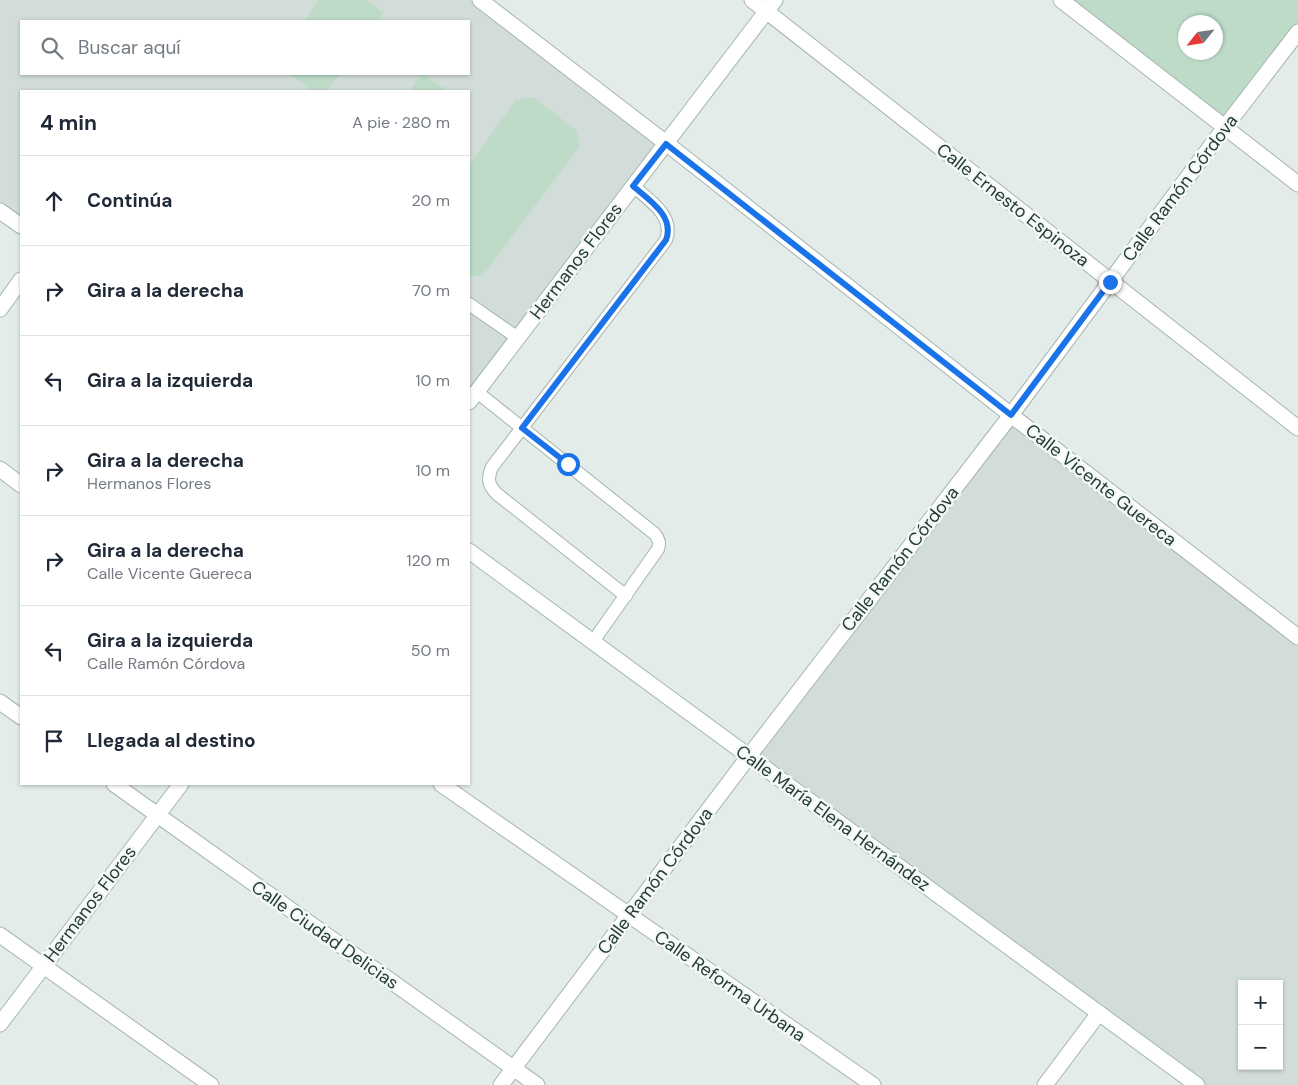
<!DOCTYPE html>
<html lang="es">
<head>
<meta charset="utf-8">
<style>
	:root { --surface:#fff; --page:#f2f2f3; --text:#1f2937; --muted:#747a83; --line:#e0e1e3 }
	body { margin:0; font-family:"DM Sans",sans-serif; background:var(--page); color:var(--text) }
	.controls { position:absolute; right:15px; bottom:15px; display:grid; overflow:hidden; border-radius:0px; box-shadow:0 1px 4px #0004 }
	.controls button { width:45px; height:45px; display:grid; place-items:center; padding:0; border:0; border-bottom:1px solid var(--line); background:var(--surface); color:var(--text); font:25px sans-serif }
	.compass { position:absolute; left:1178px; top:15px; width:45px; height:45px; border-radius:50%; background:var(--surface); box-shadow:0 1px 4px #0004; rotate:240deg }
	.stop { position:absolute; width:15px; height:15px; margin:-11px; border:4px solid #1a73e8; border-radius:50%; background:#fff }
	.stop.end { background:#1a73e8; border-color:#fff; box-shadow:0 1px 5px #0008 }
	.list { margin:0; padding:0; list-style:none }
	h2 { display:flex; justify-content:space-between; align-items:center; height:65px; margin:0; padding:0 20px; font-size:21px }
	h2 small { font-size:16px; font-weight:400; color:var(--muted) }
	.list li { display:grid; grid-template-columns:32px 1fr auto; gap:15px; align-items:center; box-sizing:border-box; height:90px; padding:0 20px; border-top:1px solid var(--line) }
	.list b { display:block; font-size:19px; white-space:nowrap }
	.list p { margin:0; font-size:16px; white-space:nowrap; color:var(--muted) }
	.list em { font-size:16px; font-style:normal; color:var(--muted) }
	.icon { flex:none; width:28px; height:28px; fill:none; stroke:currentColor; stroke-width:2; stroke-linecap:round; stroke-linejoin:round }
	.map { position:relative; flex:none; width:1298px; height:1085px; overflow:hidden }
	.search { position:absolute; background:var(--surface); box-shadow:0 1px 4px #0004; left:20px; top:20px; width:450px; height:55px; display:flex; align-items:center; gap:12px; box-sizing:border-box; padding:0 18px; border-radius:0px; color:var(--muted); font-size:19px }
	.panel { position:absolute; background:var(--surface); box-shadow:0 1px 4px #0004; left:20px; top:90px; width:450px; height:695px; border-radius:0px }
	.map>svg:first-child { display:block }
	.built { fill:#d2dcd8; fill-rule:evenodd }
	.green { fill:#bedbc8; fill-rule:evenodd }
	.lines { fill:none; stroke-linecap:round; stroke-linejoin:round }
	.service-casing { stroke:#a6b4b0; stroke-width:14 }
	.minor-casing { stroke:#a6b4b0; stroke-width:17 }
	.tertiary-casing { stroke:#a6b4b0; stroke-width:17 }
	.secondary-casing { stroke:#a3b7b1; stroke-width:17 }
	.service { stroke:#fff; stroke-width:12 }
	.minor { stroke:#fff; stroke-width:15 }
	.tertiary { stroke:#fff; stroke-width:15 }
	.secondary { stroke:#fff; stroke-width:15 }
	.route { stroke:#1a73e8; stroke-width:6 }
	.labels { text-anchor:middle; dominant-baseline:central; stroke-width:5; stroke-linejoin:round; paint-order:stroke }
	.street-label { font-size:18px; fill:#243c38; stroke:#f4f9f7 }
</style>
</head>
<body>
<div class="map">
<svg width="1298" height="1085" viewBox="0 0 1298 1085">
	<rect width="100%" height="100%" fill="#e3ece9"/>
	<path class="built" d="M0 0H480L666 143 469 402V91H21V226L0 211ZM21 21H469V74H21Z
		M1011 415 1298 637V1085H1197L749 756ZM1242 984H1279V1066H1242Z"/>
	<path class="green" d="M319 0H366L384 13 378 21H304Z
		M1061 0H1298V29L1225 127ZM1186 22H1216V52H1186Z
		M289 74H340L327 91H313Z
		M422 74H423L447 91H409Z
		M533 97 576 130 580 146 483 275 469 277V165L516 100Z"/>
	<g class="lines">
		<g class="service-casing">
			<path id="service" d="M469 304 518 338
				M477 392 655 534C659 540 660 543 658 549L592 643
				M626 596 497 494C488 485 487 479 492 467L666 240C675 216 649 200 633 186"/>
		</g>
		<g class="minor-casing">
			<path id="minor" d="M752 0 1298 428
				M1061 0 1298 184
				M0 309 21 280
				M0 469 21 485
				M0 702 21 717
				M114 784 537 1085
				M441 784 873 1085
				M0 935 211 1085
				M501 1085 749 756 1011 415 1225 127 1298 32
				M1045 1085 1099 1013"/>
		</g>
		<g class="tertiary-casing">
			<path id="tertiary" d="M480 0 666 143 1011 415 1298 637"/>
		</g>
		<g class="secondary-casing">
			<path id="secondary" d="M0 211 21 226
				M469 402 775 0
				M469 551 1197 1085
				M0 1024 181 784"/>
		</g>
		<use href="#service" class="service"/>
		<use href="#minor" class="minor"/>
		<use href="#tertiary" class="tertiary"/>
		<use href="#secondary" class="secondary"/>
	</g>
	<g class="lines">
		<path class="route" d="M568 464 522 428 666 240C675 216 649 200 633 186L666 144 1011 415 1110 282"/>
	</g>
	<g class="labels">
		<g class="street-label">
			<text transform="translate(1180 188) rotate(-53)">Calle Ramón Córdova</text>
			<text transform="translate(1013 205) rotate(38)">Calle Ernesto Espinoza</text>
			<text transform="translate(576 261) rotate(-53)">Hermanos Flores</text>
			<text transform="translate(1101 485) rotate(38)">Calle Vicente Guereca</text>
			<text transform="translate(900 559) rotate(-52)">Calle Ramón Córdova</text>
			<text transform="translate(833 818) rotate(36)">Calle María Elena Hernández</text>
			<text transform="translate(655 881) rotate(-53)">Calle Ramón Córdova</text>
			<text transform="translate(90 904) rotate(-53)">Hermanos Flores</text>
			<text transform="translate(325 935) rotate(35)">Calle Ciudad Delicias</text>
			<text transform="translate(730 986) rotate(35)">Calle Reforma Urbana</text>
		</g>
	</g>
</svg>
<div class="controls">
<button>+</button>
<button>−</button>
</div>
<svg class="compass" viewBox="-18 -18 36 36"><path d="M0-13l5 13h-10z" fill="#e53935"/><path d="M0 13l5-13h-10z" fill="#747a83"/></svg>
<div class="stop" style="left:568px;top:464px"></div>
<div class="stop end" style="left:1110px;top:282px"></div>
<div class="search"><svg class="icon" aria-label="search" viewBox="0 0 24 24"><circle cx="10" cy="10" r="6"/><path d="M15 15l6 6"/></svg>Buscar aquí</div>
<section class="panel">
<h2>4 min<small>A pie · 280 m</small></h2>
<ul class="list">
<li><svg class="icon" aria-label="ahead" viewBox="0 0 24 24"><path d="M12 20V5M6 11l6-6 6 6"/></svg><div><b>Continúa</b></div><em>20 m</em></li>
<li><svg class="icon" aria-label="right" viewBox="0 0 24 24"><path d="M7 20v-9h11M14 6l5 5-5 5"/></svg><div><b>Gira a la derecha</b></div><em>70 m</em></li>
<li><svg class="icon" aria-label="left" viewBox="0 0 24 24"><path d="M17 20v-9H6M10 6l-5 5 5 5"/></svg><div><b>Gira a la izquierda</b></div><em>10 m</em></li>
<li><svg class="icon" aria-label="right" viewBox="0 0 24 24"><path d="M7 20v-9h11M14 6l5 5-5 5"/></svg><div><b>Gira a la derecha</b><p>Hermanos Flores</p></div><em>10 m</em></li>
<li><svg class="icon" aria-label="right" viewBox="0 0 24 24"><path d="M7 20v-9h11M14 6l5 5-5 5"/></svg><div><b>Gira a la derecha</b><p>Calle Vicente Guereca</p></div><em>120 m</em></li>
<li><svg class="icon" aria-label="left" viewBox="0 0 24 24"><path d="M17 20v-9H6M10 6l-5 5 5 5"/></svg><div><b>Gira a la izquierda</b><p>Calle Ramón Córdova</p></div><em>50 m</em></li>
<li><svg class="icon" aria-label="arrive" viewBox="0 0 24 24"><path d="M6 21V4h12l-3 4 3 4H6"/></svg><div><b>Llegada al destino</b></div></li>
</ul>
</section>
</div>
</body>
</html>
